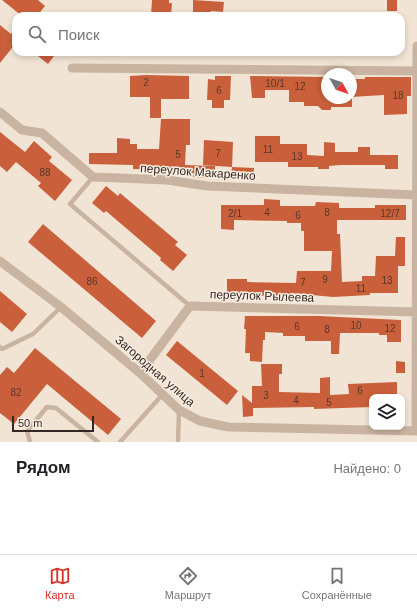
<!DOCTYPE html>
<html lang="ru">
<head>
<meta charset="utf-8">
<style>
	:root { --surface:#fff; --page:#f2f2f2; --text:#202124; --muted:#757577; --line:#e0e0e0; --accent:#d93025 }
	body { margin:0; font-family:Arial,sans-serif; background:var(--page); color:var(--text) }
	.controls { position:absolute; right:12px; bottom:12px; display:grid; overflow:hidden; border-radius:8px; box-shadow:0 2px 6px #0003 }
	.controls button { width:36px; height:36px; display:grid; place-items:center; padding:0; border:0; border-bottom:1px solid var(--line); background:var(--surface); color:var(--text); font:20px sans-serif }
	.compass { position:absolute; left:321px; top:68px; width:36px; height:36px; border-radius:50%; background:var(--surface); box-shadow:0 2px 6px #0003; rotate:130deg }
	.scale { position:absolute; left:12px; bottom:10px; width:82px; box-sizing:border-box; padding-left:4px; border:2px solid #332924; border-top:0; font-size:11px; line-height:14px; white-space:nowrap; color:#332924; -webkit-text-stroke:3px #f9eee1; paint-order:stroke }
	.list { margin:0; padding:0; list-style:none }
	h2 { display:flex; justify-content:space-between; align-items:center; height:52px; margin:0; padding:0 16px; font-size:17px }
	h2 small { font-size:13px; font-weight:400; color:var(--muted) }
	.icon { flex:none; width:22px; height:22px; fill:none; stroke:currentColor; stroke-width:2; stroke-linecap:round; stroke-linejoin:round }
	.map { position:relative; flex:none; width:417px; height:442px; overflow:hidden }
	.search { position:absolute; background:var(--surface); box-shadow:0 2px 6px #0003; left:12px; right:12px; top:12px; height:44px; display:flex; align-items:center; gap:10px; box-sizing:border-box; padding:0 14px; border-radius:12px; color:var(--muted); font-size:15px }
	.sheet { height:112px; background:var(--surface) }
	nav { display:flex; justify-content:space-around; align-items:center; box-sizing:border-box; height:56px; border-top:1px solid var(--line); background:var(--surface); font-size:11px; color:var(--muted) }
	nav a { display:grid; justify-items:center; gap:2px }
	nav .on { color:var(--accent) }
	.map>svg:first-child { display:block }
	.building { fill:#ca603b }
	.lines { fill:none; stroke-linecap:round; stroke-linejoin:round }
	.lane { stroke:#c9b4a1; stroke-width:4.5 }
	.street { stroke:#c9b4a1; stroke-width:9 }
	.labels { text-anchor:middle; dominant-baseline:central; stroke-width:3; stroke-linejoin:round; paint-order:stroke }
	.number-label { font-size:10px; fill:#59372a }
	.street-label { font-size:12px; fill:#332924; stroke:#f9eee1 }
</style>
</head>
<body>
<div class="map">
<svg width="417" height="442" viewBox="0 0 417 442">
	<rect width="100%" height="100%" fill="#f1e4d5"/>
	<path class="building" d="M2 0H38L45 6 37 16H22Z
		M152 0H169V3H172L171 16H151Z
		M193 0 224 2 223 12 211 11V16H193Z
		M387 0H397V11H387Z
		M0 25 11 34 16 27V43L0 63Z
		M33 52H57L48 64Z
		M147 75 189 76V99H161V118H150V97H130V76Z
		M215 76H231L230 100H224V108H212V100H207L208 79 215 80Z
		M250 76 327 77V98H352V107H331V110H322L318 106H304V102H289V90H265V98H252Z
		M365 77H411V96H407V114L384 115V95L351 97V79H365Z
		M161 119H190V145H186L185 165 215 166V174H207L206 178 193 177 194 173H174V170L133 169V165L89 164V153H117V138L130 139V144H137V149H159Z
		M0 132 25 152 34 141 52 157 49 161 72 180 55 201 38 186 41 183 16 162 7 172 0 166Z
		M255 136H280V144H307V155L324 156V142L335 143V152H358V147H370V155H398V169H385V165H341L329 166V169H318V167H288V162H255Z
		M204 140 233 142 232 167 203 165Z
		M232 167 254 168 253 180 231 179Z
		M106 186 118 196 120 193 178 242 175 245 187 255 173 271 160 260 161 258 106 211 104 213 92 203Z
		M264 199 280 200V206H315L316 202 339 203V208H375V205H406V220H337V234H340L342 282 362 281V276H375L376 256H395L396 237H405V266H398V293H370V295L333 297 291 293V296L227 295V279H247V282L296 283 297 271H331L332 251H304V231H301V223H287V221L234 220V230L221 229V205H264Z
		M43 224 156 321 142 338 28 242Z
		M0 291 27 314 12 332 0 322Z
		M245 316H319L401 320V342H387V335H379V333H340L339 354H331V341H305V336H283V333L265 332V340H263L262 362 250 361V353H245L246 329H244Z
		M177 341 238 391 227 405 166 355Z
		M35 348 121 419 108 435 47 384 14 424 0 413V375L7 367 14 373Z
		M396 361 405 362V373H396Z
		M261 364H282V374H279V392L320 393V378L330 377V395L349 394 348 384 397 382V397H372V407L314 409V407L253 408V416L243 417 242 395 252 403V386H262Z"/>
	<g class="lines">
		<path class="lane" d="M93 177 70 204 190 306
			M0 347 2 349 33 334 61 307
			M30 442 27 431 47 407 56 408 98 442
			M120 442 163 394
			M178 442 179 410"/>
		<path class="street" d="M72 68 417 71
			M0 112 22 130 42 133 93 177 167 180 207 186 417 195
			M0 261 61 307 140 373 179 410 200 421 228 427 417 431
			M140 373 190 306 417 312
			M416 431 417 46"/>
	</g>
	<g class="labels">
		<g class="number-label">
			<text x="146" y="82">2</text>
			<text x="275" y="83">10/1</text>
			<text x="300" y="86">12</text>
			<text x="219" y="90">6</text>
			<text x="398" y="95">18</text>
			<text x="268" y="149">11</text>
			<text x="218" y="153">7</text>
			<text x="178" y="154">5</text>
			<text x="297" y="156">13</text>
			<text x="45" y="172">88</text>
			<text x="267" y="212">4</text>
			<text x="327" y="212">8</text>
			<text x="235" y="213">2/1</text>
			<text x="390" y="213">12/7</text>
			<text x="298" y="215">6</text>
			<text x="325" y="279">9</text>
			<text x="387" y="280">13</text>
			<text x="92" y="281">86</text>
			<text x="303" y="282">7</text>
			<text x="361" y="288">11</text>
			<text x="356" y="325">10</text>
			<text x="297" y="326">6</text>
			<text x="390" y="328">12</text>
			<text x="327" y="329">8</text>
			<text x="202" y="373">1</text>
			<text x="360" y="390">6</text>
			<text x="16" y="392">82</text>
			<text x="266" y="395">3</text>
			<text x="296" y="400">4</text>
			<text x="329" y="402">5</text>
		</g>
		<g class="street-label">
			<text transform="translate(198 172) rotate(4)">переулок Макаренко</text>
			<text transform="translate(262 296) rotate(2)">переулок Рылеева</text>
			<text transform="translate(155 371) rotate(41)">Загородная улица</text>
		</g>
	</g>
</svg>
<div class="controls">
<button><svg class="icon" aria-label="layers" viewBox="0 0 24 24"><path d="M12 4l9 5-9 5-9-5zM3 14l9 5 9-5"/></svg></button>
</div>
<svg class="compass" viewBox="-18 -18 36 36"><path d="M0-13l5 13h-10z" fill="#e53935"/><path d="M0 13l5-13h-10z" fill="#757577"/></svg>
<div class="scale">50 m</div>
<div class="search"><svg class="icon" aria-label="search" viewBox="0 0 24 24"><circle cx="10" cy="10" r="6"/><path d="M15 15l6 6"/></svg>Поиск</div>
</div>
<section class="sheet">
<h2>Рядом<small>Найдено: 0</small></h2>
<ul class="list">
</ul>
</section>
<nav>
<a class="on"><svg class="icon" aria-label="map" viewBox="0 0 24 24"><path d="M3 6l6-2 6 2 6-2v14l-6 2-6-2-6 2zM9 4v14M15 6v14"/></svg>Карта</a>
<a><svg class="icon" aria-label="directions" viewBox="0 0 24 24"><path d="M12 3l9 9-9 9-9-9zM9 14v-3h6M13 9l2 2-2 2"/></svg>Маршрут</a>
<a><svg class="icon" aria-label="saved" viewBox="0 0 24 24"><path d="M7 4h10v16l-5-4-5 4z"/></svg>Сохранённые</a>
</nav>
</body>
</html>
